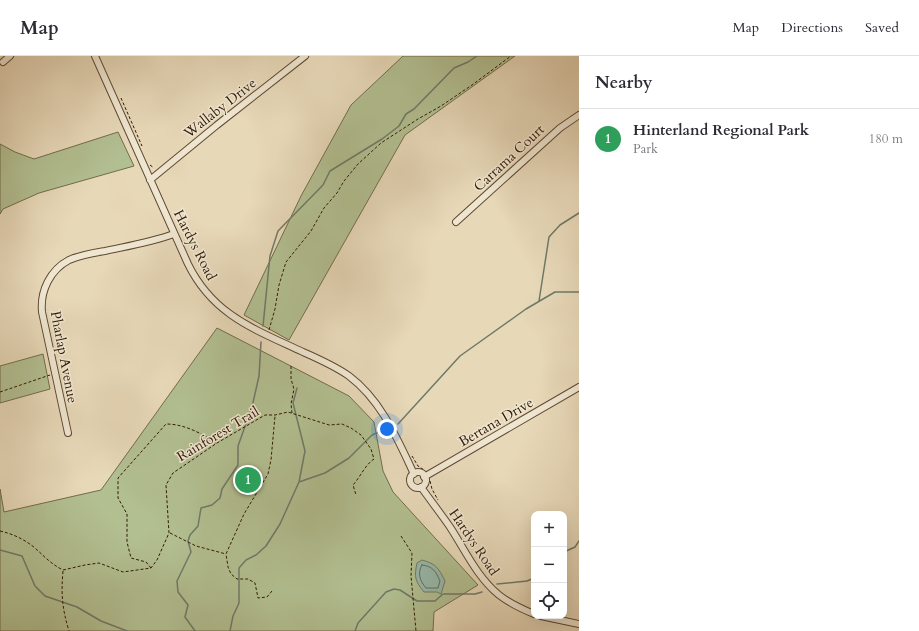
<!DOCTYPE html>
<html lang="en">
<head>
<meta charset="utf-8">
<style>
	:root { --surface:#fff; --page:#f2f2f3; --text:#2b2b33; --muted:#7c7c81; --line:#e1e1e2; --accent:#8f2418 }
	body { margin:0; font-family:Cardo,serif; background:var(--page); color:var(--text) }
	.controls { position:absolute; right:12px; bottom:12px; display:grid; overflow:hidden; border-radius:8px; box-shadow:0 4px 16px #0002 }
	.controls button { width:36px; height:36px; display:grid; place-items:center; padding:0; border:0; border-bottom:1px solid var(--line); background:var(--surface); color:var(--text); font:20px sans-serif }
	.you { position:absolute; left:387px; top:373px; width:14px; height:14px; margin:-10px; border:3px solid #fff; border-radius:50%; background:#1a73e8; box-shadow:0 0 0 6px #1a73e833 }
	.badge { display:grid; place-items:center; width:26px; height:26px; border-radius:50%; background:var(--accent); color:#fff; font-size:13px; font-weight:700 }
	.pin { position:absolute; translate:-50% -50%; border:2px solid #fff; box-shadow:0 1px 4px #0006 }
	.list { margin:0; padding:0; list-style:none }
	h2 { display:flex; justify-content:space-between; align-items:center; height:52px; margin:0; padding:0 16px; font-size:17px }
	h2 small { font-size:13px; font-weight:400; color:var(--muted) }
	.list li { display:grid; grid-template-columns:26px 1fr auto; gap:12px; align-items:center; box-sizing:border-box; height:60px; padding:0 16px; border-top:1px solid var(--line) }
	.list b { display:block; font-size:15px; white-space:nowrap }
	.list p { margin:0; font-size:13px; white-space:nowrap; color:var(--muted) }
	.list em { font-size:13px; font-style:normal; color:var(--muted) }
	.icon { flex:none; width:22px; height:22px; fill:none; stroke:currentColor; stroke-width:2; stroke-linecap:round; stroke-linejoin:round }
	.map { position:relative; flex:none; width:579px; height:575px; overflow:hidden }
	header { display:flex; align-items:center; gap:24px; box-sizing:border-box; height:56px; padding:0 20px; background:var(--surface); border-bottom:1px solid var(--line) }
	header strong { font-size:19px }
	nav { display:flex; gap:22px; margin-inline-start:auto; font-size:14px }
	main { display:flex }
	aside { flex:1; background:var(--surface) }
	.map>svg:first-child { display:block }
	.green { fill:#b2bf91; stroke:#726c4b }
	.water { fill:#97baab; stroke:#6e7a69 }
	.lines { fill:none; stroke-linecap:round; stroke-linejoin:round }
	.shore { stroke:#646a58; stroke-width:1 }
	.stream { stroke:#6e7a69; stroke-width:1.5 }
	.minor-casing { stroke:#5e4932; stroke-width:8 }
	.path { stroke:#311905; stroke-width:1; stroke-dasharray:3 2; stroke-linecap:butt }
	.minor { stroke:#efe6d1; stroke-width:6 }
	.labels { text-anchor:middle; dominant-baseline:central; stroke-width:3; stroke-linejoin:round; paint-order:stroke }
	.street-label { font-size:14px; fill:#311905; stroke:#efe6d1 }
</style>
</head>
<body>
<header>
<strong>Map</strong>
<nav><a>Map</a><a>Directions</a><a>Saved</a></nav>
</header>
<main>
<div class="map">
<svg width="579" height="575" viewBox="0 0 579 575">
	<rect width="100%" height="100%" fill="#e7d8b8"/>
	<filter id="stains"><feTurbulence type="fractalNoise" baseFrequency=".005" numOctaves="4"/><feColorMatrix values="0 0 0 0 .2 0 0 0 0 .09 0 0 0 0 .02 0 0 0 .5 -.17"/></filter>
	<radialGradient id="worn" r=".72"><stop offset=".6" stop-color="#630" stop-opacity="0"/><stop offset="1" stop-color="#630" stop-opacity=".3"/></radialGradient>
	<path class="green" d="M403 0H515L405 79 289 284 244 259 301 140 351 49Z
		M118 76 134 110 39 137 3 153 0 158V88L15 96 34 103Z
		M217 272 349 340 374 366 383 415 393 436 478 529 434 556 433 575H0V433L4 456 101 434Z
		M43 298 50 333 0 347V310Z"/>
	<path class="water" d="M422 504C436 508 438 511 445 525L441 538 437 536H424C415 525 414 521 417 507Z"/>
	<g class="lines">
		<path class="shore" d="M422 509C433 510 436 516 440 525L438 532H426C420 525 417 517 422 509Z"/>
		<path class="stream" d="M539 245 549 181 560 169 579 157
			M263 270 270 200 278 175 323 129 330 115 382 83 399 70 406 58 414 53 454 12 468 6 477 0
			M398 368 460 300 526 253 555 236H579
			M299 426 325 417 349 402 372 379 384 374
			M0 494 22 500 35 530 45 540 77 551 101 565 127 575
			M564 496 575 491 579 485
			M497 528 527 525 534 522
			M444 538H475L482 536
			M195 575 185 561 188 549 178 536 177 525 191 496 188 485 190 479 198 470 201 452 212 449 220 442 222 433 238 409V390L252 351 259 320 261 286
			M230 575 233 560 239 547V512L246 504 256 499 266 490 280 468 299 426 305 395 293 347 297 332
			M355 575 358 567 386 536 394 533 400 534 417 545H435L443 538"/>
		<g class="minor-casing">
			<path id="minor" d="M95 0 188 208C213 259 254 273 303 296 319 303 335 310 349 320 381 344 397 382 414 418
				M3 6 10 0
				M150 124 217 69 305 0
				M456 166 560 72 579 59
				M68 377 42 256C40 235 50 214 69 204 80 199 93 197 105 195 128 190 152 186 174 178
				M410 424a8 8 0 1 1 16 0a8 8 0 1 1-16 0Z
				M424 421 579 331
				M421 431C431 445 441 458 450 471 465 494 477 521 499 539 509 547 522 553 534 558
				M541 560 579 568"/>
		</g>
		<path class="path" d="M121 42 142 90
			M150 109 154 112
			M269 274 275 253 279 229 286 206 311 175 324 152 337 137 344 125 358 108 381 87 418 63 441 50 472 29 511 0
			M291 310V323L294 333 291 348 292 357
			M0 336 50 319
			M412 400 418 410 424 414
			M430 425 432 433 438 444
			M0 475C13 478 24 483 35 492 45 501 51 508 63 514
			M170 477 196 490 226 498
			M401 480 412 497 411 520 416 575
			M151 512 146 506 131 502 127 486V458L118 442V422L166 368C184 368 201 377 216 387
			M63 514 85 509 99 507 123 516 151 512 157 504 169 477 166 429 173 417 217 387 265 359H275L288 356 329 369 342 368 351 372 361 379 371 393 374 403C365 409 361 420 353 429L356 439
			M63 515C61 538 62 552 69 575
			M272 535 267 541 258 542 255 527 248 523H237L231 518 228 511 226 498 244 458 268 418 271 404 275 360"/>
		<use href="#minor" class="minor"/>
	</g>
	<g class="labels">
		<g class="street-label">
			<text transform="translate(220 52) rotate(-38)">Wallaby Drive</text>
			<text transform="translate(509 102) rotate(-43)">Carrama Court</text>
			<text transform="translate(195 189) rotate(63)">Hardys Road</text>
			<text transform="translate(64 301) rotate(79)">Pharlap Avenue</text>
			<text transform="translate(496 366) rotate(-30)">Bertana Drive</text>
			<text transform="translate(218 378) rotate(-31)">Rainforest Trail</text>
			<text transform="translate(474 486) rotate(56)">Hardys Road</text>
		</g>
	</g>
	<rect width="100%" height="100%" filter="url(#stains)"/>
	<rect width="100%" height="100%" fill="url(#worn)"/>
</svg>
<div class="controls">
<button>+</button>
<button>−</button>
<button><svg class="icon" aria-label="locate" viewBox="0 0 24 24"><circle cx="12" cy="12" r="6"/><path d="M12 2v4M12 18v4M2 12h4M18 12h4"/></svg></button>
</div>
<div class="you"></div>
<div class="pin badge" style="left:248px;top:424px;background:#2e9e5b">1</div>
</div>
<aside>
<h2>Nearby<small></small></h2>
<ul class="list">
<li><span class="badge" style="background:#2e9e5b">1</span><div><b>Hinterland Regional Park</b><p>Park</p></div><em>180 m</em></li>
</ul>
</aside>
</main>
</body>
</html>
